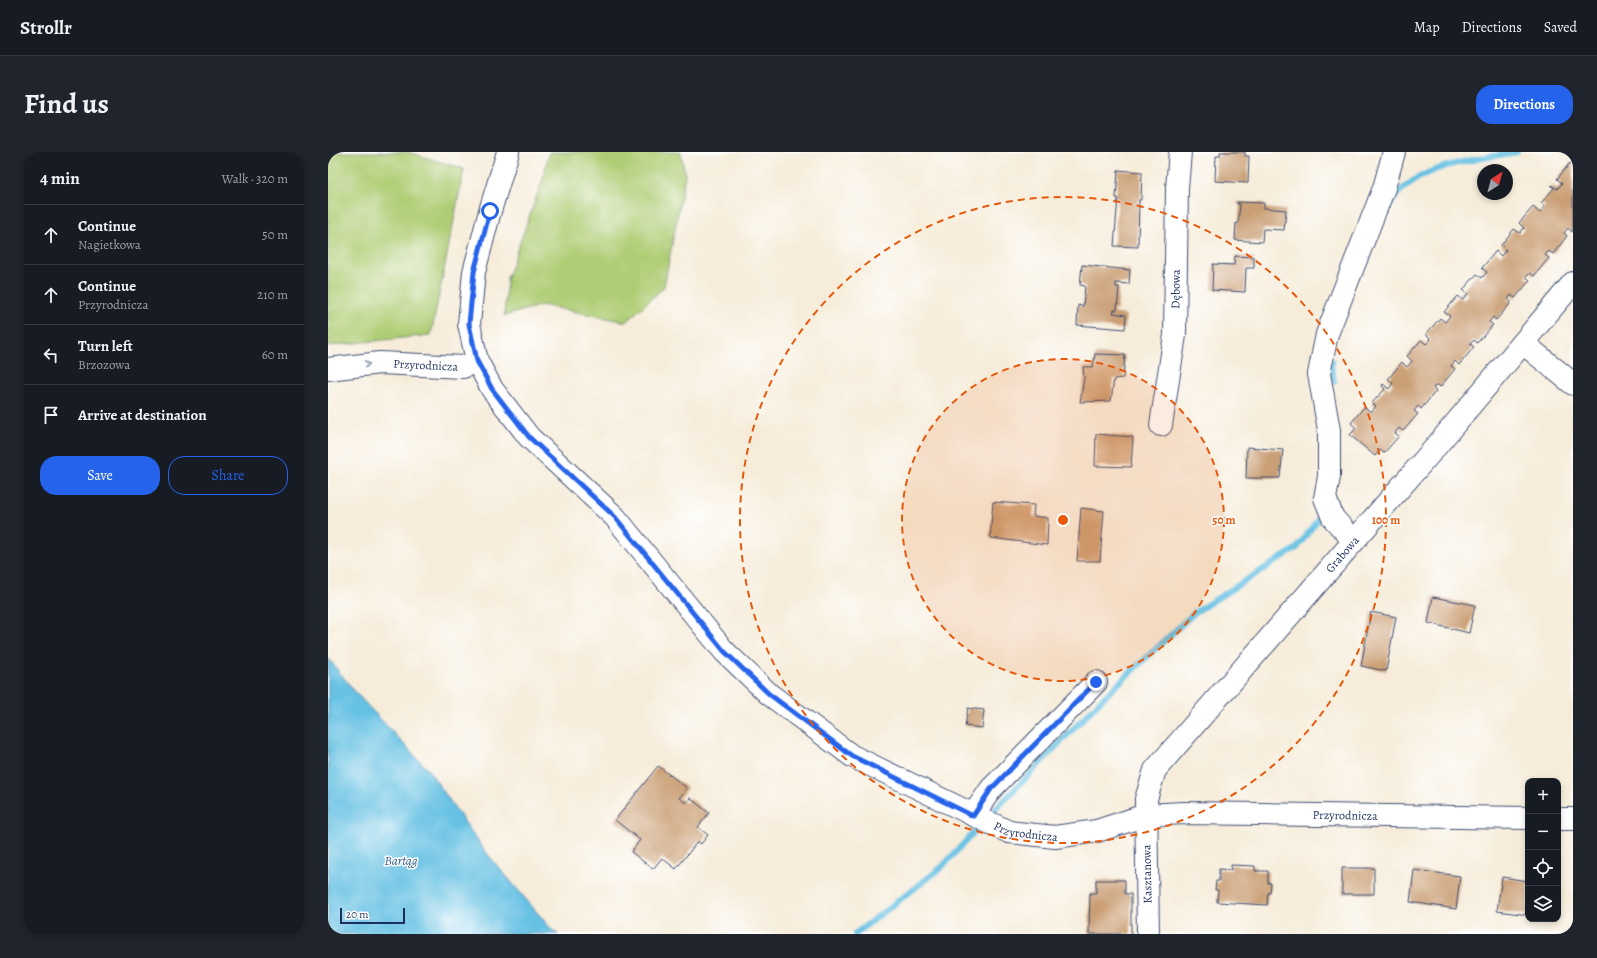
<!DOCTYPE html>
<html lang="en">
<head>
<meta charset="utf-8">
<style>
	:root { --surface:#171b24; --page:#20242c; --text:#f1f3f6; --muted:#9ea1a6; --line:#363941; --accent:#2563eb }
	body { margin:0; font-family:Alegreya,serif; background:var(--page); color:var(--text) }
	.controls { position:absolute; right:12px; bottom:12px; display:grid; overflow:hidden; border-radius:8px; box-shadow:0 2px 6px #0003 }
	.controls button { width:36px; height:36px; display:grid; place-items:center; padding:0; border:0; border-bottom:1px solid var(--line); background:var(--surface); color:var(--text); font:20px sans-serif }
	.compass { position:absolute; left:1149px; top:12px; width:36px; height:36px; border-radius:50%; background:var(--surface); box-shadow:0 2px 6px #0003; rotate:36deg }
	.scale { position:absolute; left:12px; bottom:10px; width:65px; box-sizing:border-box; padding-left:4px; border:2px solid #1b2f5e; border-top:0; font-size:11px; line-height:14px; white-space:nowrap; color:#1b2f5e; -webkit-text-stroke:3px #fff; paint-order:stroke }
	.stop { position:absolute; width:12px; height:12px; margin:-9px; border:3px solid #2563eb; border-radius:50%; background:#fff }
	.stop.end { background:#2563eb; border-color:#fff; box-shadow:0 1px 4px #0008 }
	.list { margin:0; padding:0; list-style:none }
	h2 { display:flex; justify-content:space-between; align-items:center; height:52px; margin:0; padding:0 16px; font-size:17px }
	h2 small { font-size:13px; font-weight:400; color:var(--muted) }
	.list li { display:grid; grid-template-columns:26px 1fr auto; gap:12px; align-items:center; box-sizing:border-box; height:60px; padding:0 16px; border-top:1px solid var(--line) }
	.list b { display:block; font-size:15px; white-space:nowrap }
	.list p { margin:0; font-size:13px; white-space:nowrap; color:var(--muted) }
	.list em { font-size:13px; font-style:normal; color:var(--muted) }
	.actions { display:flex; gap:8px; padding:12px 16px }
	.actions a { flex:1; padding:9px 0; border:1px solid var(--accent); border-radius:16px; text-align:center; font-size:14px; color:var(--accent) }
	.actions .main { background:var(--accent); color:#fff }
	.icon { flex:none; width:22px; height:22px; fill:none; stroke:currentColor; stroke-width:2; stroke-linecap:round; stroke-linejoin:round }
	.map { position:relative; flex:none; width:1245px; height:782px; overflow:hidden; border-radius:16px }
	header { display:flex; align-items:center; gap:24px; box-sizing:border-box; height:56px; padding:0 20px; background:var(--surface); border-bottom:1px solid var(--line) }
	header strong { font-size:19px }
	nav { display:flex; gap:22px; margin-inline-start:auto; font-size:14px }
	.intro { display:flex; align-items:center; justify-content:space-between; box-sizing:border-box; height:96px; padding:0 24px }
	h1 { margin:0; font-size:28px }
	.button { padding:10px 18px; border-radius:16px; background:var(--accent); color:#fff; font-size:14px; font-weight:700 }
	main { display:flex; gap:24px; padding:0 24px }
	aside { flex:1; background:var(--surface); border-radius:16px; box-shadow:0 2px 6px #0003 }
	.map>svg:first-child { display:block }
	.green { fill:#afcd74; stroke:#657e69 }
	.water { fill:#66c1e3; stroke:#4078a0 }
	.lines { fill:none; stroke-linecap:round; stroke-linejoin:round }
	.stream { stroke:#66c1e3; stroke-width:6 }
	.building { fill:#ca9f74 }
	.minor-casing { stroke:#3c4b70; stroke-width:24 }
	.minor { stroke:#fff; stroke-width:22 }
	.oneway { stroke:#8d97ae }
	.route { stroke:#2563eb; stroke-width:5 }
	.ring { fill:none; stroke:#e8590c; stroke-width:2; stroke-dasharray:7 5 }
	.labels { text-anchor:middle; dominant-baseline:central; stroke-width:3; stroke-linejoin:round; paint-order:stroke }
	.street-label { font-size:12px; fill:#1b2f5e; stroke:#fff }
	.water-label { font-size:13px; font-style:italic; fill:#325b86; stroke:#fff }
	.centre { fill:#e8590c; stroke:#fff; stroke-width:2 }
	.ring-label { font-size:12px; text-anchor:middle; font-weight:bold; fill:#e8590c; stroke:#fff; stroke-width:3; stroke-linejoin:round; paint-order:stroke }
</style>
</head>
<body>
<header>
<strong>Strollr</strong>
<nav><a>Map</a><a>Directions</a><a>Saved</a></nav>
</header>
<div class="intro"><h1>Find us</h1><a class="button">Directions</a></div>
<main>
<aside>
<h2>4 min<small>Walk · 320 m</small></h2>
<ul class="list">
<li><svg class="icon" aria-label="ahead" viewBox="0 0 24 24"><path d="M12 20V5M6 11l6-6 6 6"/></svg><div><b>Continue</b><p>Nagietkowa</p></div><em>50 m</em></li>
<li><svg class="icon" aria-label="ahead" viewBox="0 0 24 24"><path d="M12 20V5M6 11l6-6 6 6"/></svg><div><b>Continue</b><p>Przyrodnicza</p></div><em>210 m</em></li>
<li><svg class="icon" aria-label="left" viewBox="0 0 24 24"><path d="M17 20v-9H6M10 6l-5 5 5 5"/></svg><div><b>Turn left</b><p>Brzozowa</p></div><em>60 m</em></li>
<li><svg class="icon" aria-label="arrive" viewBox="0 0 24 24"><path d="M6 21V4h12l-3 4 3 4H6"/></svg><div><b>Arrive at destination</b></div></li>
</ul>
<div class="actions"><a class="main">Save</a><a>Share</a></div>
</aside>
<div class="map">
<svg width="1245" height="782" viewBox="0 0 1245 782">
	<rect width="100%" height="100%" fill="#fff"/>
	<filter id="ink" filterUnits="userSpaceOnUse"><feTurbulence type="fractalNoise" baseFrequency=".025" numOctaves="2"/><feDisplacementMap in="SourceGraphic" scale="8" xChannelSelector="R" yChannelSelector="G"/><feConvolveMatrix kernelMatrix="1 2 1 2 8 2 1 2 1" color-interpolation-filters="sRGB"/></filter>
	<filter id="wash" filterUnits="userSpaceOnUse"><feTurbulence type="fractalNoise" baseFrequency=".012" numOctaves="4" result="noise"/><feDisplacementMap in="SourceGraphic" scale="16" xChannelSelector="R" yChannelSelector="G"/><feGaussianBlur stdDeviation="0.9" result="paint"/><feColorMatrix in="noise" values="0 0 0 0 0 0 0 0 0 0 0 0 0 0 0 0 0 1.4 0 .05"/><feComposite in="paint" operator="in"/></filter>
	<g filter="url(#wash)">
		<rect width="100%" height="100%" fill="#f6ecd9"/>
		<path class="green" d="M0 0H80L136 17 103 183 0 194Z
			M221 0H353L357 23 336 135 298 170 214 153 176 164 179 126 215 27Z"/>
		<path class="water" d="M0 506 27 540 102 620 156 698 225 779 230 782H0Z"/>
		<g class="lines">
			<path class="stream" d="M1056 63C1062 53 1067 43 1076 36 1103 11 1153 7 1189 0
				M1004 209 1003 215 1006 230
				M667 658 774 547 866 461 969 396 993 363
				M527 782 613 716 649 677"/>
		</g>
		<g id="blocks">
			<path class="building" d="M892 0H917V4H921L920 31 887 29 888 4H892Z
				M1242 11 1245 13V78L1244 80 1240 76 1236 81 1239 84 1225 102 1221 99 1217 103 1221 106 1206 124 1202 121 1198 125 1202 128 1187 146 1183 143 1180 147 1183 150 1182 152 1168 168 1165 165 1161 170 1165 173 1149 191 1146 188 1142 192 1146 195 1131 213 1127 209 1123 214 1127 217 1112 235 1109 232 1105 236 1108 239 1093 257 1090 254 1086 259 1090 262 1075 279 1071 276 1067 281 1071 284 1056 301 1052 298 1047 304 1022 283 1028 276 1023 271 1036 255 1043 260 1048 254 1044 251 1057 237 1054 234 1055 232 1061 237 1065 231 1060 227 1074 210 1079 215 1084 209 1079 204 1093 188 1098 192 1103 187 1098 182 1112 166 1117 170 1122 164 1116 160 1129 145 1130 144 1135 148 1140 142 1135 138 1148 123 1149 122 1154 126 1159 120 1154 116 1167 100 1168 99 1173 104 1178 98 1173 93 1186 77 1192 81 1196 76 1191 71 1205 55 1212 61 1217 54 1213 51 1226 36 1223 34 1224 33 1229 37 1234 31 1229 27Z
				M790 18 814 20 813 48H811L810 95 786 94 790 46H788Z
				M909 50 936 51V56L958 58 956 78 935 77 934 90 907 88 908 71 910 72 912 52H909Z
				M907 104 926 105V116H918L917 140 884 138 885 112 906 113Z
				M754 113 802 118 801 132 788 131V135H791L789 158H786L785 161 798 163 797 177 749 173 750 153 755 154 757 134 752 133Z
				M767 202 797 203 795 226 786 227 783 249 752 250 756 226 755 215H765Z
				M768 282 805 285 803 315 767 314Z
				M919 295 955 298 952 326H918Z
				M665 350 706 353 705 364 720 366 719 393 662 386Z
				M753 356 776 359 772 409H749Z
				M1105 445 1147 453 1141 481 1100 471Z
				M1043 460 1068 465 1058 519 1033 514Z
				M640 556 656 558 654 576 637 574Z
				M330 614 359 636 351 646 358 651 362 646 381 661 370 675 380 683 373 692 370 689 348 717 334 706 325 717 303 700 312 688 287 668Z
				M903 713 927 714V719H940V731H943L942 741H940L939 753 889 750 890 738H887L888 729H891V717L903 718Z
				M1014 716H1046V742H1014Z
				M1086 718 1132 724 1128 757 1082 750Z
				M1174 725 1200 729V763L1169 759Z
				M768 728H797V742H803V782H761L762 741H768Z"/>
		</g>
	</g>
	<g filter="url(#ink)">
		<use href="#blocks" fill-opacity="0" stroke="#3c4b70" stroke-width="1"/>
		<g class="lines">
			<g class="minor-casing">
				<g id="minor">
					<path d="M1195 191 1245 232"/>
					<path d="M149 209 141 172 146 120 162 59 180 0"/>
					<path id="s1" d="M0 217 52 211 135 215 149 209 164 237 201 285 287 365 396 499 441 542 524 604 681 680 727 685 769 679 818 663 856 661 1200 666"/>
					<path id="s2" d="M833 273 847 183 849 36 852 0"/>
					<path d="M1026 389 1005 366 997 346 1001 325V278L991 222 999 182 1056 36 1066 0"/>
					<path d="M645 663 663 637 768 530"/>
					<path d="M1230 667H1245"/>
					<path id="s3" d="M820 782 818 647 827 618 1105 298 1245 131"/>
				</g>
			</g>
			<use href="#minor" class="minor"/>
		</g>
		<defs><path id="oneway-chevron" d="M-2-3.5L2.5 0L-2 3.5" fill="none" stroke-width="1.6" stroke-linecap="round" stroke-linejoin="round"/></defs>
		<use class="oneway" href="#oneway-chevron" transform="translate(39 212) rotate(-6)"/>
	</g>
	<g class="lines" filter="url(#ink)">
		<path class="route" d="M162 59 146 120 141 172 149 209 164 237 201 285 287 365 396 499 441 542 524 604 645 664 663 637 768 530"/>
	</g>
	<circle cx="735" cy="368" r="161" fill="#e8590c" fill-opacity=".12"/>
	<g class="ring">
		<circle cx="735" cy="368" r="161"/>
		<circle cx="735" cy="368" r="323"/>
	</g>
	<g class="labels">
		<g class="street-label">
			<text stroke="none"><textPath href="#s2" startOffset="137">Dębowa</textPath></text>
			<text stroke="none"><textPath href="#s1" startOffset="98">Przyrodnicza</textPath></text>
			<text stroke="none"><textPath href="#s3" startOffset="451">Grabowa</textPath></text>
			<text stroke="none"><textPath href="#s1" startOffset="1213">Przyrodnicza</textPath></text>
			<text stroke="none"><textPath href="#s1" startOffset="890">Przyrodnicza</textPath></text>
			<text transform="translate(819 722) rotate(-91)">Kasztanowa</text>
		</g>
		<g class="water-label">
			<text x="73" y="708">Bartąg</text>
		</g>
	</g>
	<circle cx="735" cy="368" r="6" class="centre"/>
	<g class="ring-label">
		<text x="896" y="372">50 m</text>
		<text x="1058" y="372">100 m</text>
	</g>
</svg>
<div class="controls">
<button>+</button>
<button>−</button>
<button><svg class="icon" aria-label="locate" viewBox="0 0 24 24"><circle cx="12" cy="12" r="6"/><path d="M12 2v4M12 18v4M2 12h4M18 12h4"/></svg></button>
<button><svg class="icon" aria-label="layers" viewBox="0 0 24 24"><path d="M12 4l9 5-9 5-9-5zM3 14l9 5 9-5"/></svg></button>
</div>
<svg class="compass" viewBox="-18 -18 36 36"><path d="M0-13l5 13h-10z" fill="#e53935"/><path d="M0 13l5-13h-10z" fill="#9ea1a6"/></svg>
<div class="scale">20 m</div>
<div class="stop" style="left:162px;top:59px"></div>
<div class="stop end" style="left:768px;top:530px"></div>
</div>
</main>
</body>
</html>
